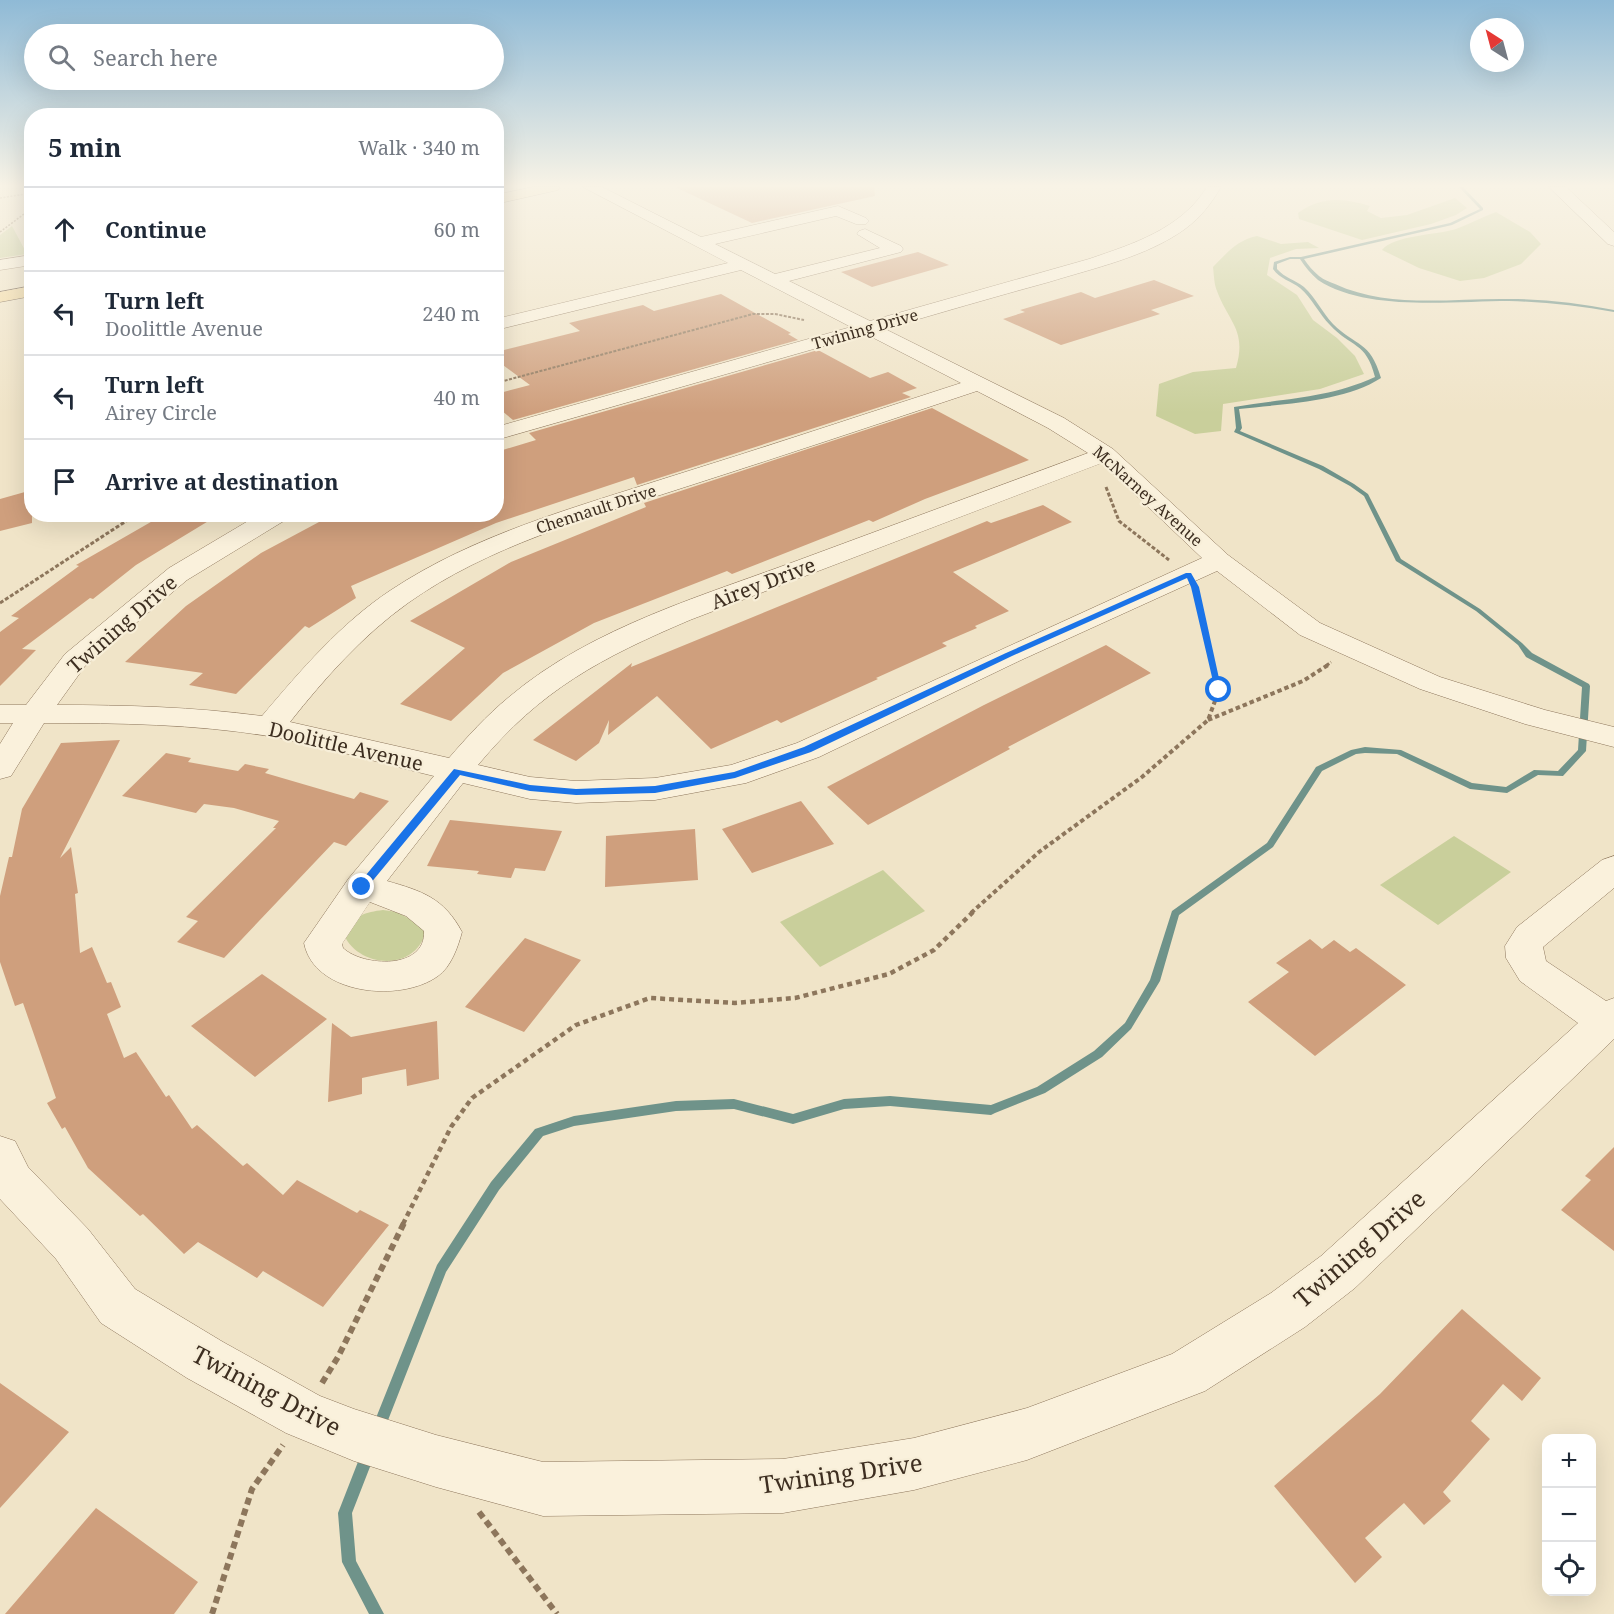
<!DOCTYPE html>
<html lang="en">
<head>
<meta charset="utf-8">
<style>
	:root { --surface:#fff; --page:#f2f2f3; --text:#1f2937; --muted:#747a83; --line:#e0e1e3 }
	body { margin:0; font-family:"Noto Serif",serif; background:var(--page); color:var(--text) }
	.controls { position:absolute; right:18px; bottom:18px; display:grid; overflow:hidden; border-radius:12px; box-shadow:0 6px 24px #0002 }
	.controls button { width:54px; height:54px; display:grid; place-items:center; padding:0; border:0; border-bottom:2px solid var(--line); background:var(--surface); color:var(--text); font:30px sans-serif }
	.compass { position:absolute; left:1470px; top:18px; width:54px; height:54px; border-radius:50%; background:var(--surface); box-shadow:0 6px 24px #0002; rotate:324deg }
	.stop { position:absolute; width:18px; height:18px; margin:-14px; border:4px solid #1a73e8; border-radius:50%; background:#fff }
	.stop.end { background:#1a73e8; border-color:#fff; box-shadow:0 2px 6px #0008 }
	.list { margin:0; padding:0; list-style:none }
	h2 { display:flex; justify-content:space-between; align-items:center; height:78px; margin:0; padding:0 24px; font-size:26px }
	h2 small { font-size:20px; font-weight:400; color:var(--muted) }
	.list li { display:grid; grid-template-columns:39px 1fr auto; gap:18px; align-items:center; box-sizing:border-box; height:84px; padding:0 24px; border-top:2px solid var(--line) }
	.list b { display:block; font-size:22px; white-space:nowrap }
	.list p { margin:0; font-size:20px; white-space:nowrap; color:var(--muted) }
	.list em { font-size:20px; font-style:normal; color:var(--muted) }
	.icon { flex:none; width:33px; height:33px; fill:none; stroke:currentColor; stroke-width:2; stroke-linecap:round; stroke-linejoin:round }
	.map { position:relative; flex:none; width:1614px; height:1614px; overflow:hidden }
	.search { position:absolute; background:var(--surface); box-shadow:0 6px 24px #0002; left:24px; top:24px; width:480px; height:66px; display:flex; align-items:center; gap:15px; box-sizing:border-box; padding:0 21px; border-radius:33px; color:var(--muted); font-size:22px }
	.panel { position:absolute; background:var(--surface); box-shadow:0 6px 24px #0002; left:24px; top:108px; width:480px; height:414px; border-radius:24px }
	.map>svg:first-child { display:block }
	.green { fill:#c9cf9b }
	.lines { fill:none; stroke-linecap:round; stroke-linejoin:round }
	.stream { fill:#6f938a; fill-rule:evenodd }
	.building { fill:#cf9f7d }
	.minor-casing { stroke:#8d765c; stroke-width:1 }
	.major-casing { stroke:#5b4430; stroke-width:1 }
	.path-far5 { stroke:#8d765c; stroke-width:1.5; stroke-dasharray:2 1.5; stroke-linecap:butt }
	.path-far4 { stroke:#8d765c; stroke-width:2; stroke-dasharray:3 1.5; stroke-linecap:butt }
	.path-far3 { stroke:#8d765c; stroke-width:3; stroke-dasharray:4 2; stroke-linecap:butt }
	.path-far2 { stroke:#8d765c; stroke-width:4; stroke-dasharray:4.5 3; stroke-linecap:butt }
	.path-far1 { stroke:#8d765c; stroke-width:4.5; stroke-dasharray:5 4; stroke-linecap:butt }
	.path { stroke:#8d765c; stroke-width:6; stroke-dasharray:7 4.5; stroke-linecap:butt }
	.minor { fill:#faf1dc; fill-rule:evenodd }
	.major { fill:#f3d9a0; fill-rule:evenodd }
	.route { fill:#1a73e8 }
	.labels { text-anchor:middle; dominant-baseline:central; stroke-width:4.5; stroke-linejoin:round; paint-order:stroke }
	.far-street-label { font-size:16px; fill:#3d2e20; stroke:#f7eed8 }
	.street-label { font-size:20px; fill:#3d2e20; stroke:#f7eed8 }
	.near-street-label { font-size:24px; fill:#3d2e20; stroke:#f7eed8 }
</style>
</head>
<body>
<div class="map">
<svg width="1614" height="1614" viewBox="0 0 1614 1614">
	<rect width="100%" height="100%" fill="#f0e4c8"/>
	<path class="green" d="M1455 198 1467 208 1456 215 1431 224 1362 240 1299 219 1298 213C1321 196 1344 198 1370 206L1367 211 1381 218 1407 215Z
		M1496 212 1530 232 1541 244 1521 264 1484 278 1460 281 1419 268 1382 250C1394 235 1437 235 1456 229 1469 224 1483 217 1496 212Z
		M12 226 27 254 0 258V235Z
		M1257 236 1281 244 1308 242 1319 248 1296 249 1270 258 1267 275 1297 295 1313 320 1337 338 1355 356 1364 374 1320 389 1223 404 1221 431 1195 434 1156 416 1159 384 1193 372 1236 368C1247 330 1229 323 1217 291 1214 284 1214 275 1213 267 1227 253 1237 240 1257 236Z
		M1454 836 1511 872 1438 925 1380 885Z
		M883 870 925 911 820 967 780 922Z
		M383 910 397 912 428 929C423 940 419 949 409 955 386 969 351 957 343 932 353 916 366 912 383 910Z"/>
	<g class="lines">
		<path class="stream" d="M1459 187H1463L1483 208V210L1452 225 1304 259C1308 265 1313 271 1319 276 1324 280 1330 282 1335 284 1389 309 1451 298 1509 299 1544 299 1579 303 1614 310V312C1579 306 1544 302 1509 301 1452 301 1367 312 1318 280 1311 274 1305 267 1300 259H1290L1277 264V269C1285 278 1295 280 1304 287 1316 298 1322 312 1333 324 1356 347 1370 340 1381 378 1344 402 1282 404 1239 409L1242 428 1240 431 1323 466 1354 484 1368 494 1401 559 1480 609 1522 643 1532 653 1589 684 1590 686 1586 751 1563 776 1538 775 1507 793 1470 789 1397 754 1365 753 1356 754 1322 771 1273 847 1179 915 1160 981 1131 1029 1102 1057 1045 1093 995 1113 991 1115 890 1106 844 1109 793 1124 734 1109 676 1111 574 1126 543 1136 499 1190 446 1272 383 1433 378 1434 373 1433 372 1428 437 1265 491 1182 535 1129 574 1116 676 1101 734 1099 793 1114 844 1099 890 1096 991 1105 1037 1087 1094 1051 1125 1023 1150 980 1172 911 1267 843 1316 767 1351 750 1365 747 1401 750 1472 783 1506 787 1534 770 1558 771 1578 750 1582 687 1526 657 1518 645 1476 611 1396 561 1364 496 1350 486 1319 469 1234 432 1236 428 1234 407C1285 398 1326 399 1375 377 1366 341 1351 348 1330 325 1319 314 1312 298 1300 288 1291 281 1280 279 1273 269L1274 262 1290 257H1301L1450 223 1480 209Z
			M368 1447 373 1449 375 1454 352 1513 356 1561 384 1614H369L342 1562 338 1513 363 1449Z"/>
	</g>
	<path class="building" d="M675 187H874L875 196 752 223Z
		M918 252 949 265 872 287 841 272Z
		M1154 280 1194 296 1151 310 1160 314 1061 345 1003 319 1025 312 1020 310 1081 292 1095 298Z
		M721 294 791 333 788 334 798 340 513 420 496 406V394L530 385 496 360V352L580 331 569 323 643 305 654 311Z
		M818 350 870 378 888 372 917 388 902 393 911 397 637 485 634 477 496 523 351 586 356 598 309 628 305 626 236 694 189 685 203 673 125 662 186 606 261 553 334 514H496V452L536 440 529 433Z
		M932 408 1029 460 925 499 873 522 869 520 732 574 727 571 594 623 503 673 451 721 400 704 465 648 410 621 511 562 646 507 644 503Z
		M32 490V523L0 531V499Z
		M1043 505 1072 522 953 572 1009 611 975 626 977 628 942 643 947 646 876 678 878 679 781 723 777 720 711 749 657 696 608 735 609 720 599 743 576 761 533 740 632 663 631 667 987 521 991 523Z
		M172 514H220L136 565 93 599 90 598 22 649 36 650 0 686V632L19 618 11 616 79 566 76 565 163 515 168 517Z
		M1106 645 1151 673 1008 747 1010 749 868 825 827 787 984 705Z
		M120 740 60 858 71 847 78 893 75 894 80 953 92 947 107 983 111 982 121 1007 107 1014 124 1058 136 1052 166 1097 169 1095 192 1129 197 1125 243 1166 247 1163 283 1195 297 1180 357 1213 360 1210 389 1225 323 1307 263 1271 257 1278 198 1242 184 1254 143 1214 140 1216 88 1168 65 1127 62 1129 47 1103 56 1098 23 1003 15 1006 0 962V896L9 857H12L22 809 61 743Z
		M166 753 191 758 188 762 238 771 245 764 269 769 265 773 354 799 360 792 389 801 346 846 334 842 224 958 177 942 198 921 186 917 276 828H273L279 821 234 808 204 804 196 813 122 796Z
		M801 801 834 844 752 873 722 829Z
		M450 820 562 831 545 871 515 868 511 878 477 874 479 871 427 866Z
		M695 829 698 880 605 887 606 836Z
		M525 938 581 960 524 1032 465 1007Z
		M1310 939 1322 949 1334 940 1350 952 1356 948 1406 985 1315 1056 1248 1002 1289 972 1276 963Z
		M262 974 327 1019 255 1077 191 1026Z
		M437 1021 439 1079 407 1086 406 1069 381 1074 362 1078V1094L328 1102 332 1023 351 1037Z
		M1614 1147V1251L1561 1210 1591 1180 1585 1176Z
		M1462 1309 1541 1378 1522 1401 1503 1384 1471 1421 1490 1439 1443 1492 1451 1501 1424 1525 1404 1503 1365 1538 1382 1557 1355 1583 1274 1486 1380 1394Z
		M0 1383 69 1432 0 1508Z
		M96 1508 198 1582 174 1614H5Z"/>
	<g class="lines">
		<g class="minor-casing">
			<path id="minor" d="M583 187H602L701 237 838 206 866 218 869 221 866 224H856L836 216 715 244 775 274 880 248 857 234 859 231 865 229 901 246 903 249 901 252 789 281 870 321 1089 259C1133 244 1181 229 1207 187H1221C1211 204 1201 217 1185 229 1146 257 1094 268 1049 282 994 297 939 313 885 329L1064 418 1113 449 1228 555 1320 623 1440 677 1545 710 1614 727V747L1525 724 1420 689 1300 635 1217 571 1019 661 819 757 746 783 655 800 576 803 530 799 463 783 387 881C422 891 444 898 462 932 458 947 451 967 438 976 401 1003 314 995 304 943L349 878 434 776C379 763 324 746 268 736 194 724 119 723 44 723L11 776 0 779V744L13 723H0V705H26L65 654 169 568 260 514H290L287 519 187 580 85 666 57 705C126 705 194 707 262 716 301 670 341 623 391 590 474 535 570 509 663 479 763 448 862 415 961 383L866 334 496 440V427L851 327 741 270 496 330V319L728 263ZM977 391 1048 428 1088 453C994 488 901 522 807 557 706 595 593 626 509 697 487 715 467 737 449 758L290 722C325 678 362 636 408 603 488 546 586 519 679 489 779 457 878 424 977 391ZM1102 463 1202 558 797 743 731 765 655 778 576 781 530 777 478 765C541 689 601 658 690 620ZM370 902 406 916 424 931C426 970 363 967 343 948L342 944Z
				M1549 187H1566L1614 232V246L1608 244Z
				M32 255V265L0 270V260Z
				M1614 856V888L1543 947 1546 961 1606 1001 1614 998V1039L1355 1288 1305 1327 1205 1391 1027 1460 914 1490 783 1513 543 1516 436 1487 354 1461 286 1433 187 1378 101 1323 56 1259 0 1199V1136L15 1141 28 1167 88 1229 135 1289 223 1342 320 1396 354 1409 436 1435 543 1462 783 1459 914 1438 1027 1408 1172 1354 1271 1293 1321 1256 1578 1023 1520 981 1506 958 1505 946 1517 927 1602 860Z"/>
		</g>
		<g class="major-casing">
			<path id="major" d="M533 187H560L558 190 496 204V195Z
				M32 286V296L0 302V292Z"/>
		</g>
		<path class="path-far5" d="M0 198 32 193
			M0 232 32 208"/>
		<path class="path-far4" d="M496 383 753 314H775L804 320"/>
		<path class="path-far3" d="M1106 487 1119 521 1169 560
			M1197 595 1213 666
			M0 603 137 514
			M1326 666 1331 662"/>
		<path class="path-far2" d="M1208 720 1303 681 1328 665
			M971 913 1039 852 1142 777 1208 720 1219 690 1213 665"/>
		<path class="path-far1" d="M403 1224 451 1127 472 1098 576 1025 650 998 735 1003 795 998 889 974 934 950 973 912"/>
		<path class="path" d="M322 1383 338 1357 404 1223
			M479 1512 557 1614
			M212 1614 252 1489 283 1445"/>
		<use href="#minor" class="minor"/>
		<use href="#major" class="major"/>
	</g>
	<linearGradient id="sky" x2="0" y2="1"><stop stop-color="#8fbad6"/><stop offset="0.45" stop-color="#f8f3e6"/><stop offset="1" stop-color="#f8f3e6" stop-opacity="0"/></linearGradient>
	<rect width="1614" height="413" fill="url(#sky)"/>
	<path class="route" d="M1186 573H1191L1199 587 1222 692 1215 690 1191 587 1187 578 1012 656 811 752 735 778 655 793 576 795 530 791 460 775 365 890H358L356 887 454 769 530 785 576 789 655 786 734 772 804 747 1006 653Z"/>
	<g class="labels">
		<g class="far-street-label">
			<text transform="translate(865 329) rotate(-16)">Twining Drive</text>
			<text transform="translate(1148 496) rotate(42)">McNarney Avenue</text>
			<text transform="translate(596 509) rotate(-18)">Chennault Drive</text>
		</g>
		<g class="street-label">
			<text transform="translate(763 583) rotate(-21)">Airey Drive</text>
			<text transform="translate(122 624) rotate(-41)">Twining Drive</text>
			<text transform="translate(346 746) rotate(13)">Doolittle Avenue</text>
		</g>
		<g class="near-street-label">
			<text transform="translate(1359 1248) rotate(-41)">Twining Drive</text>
			<text transform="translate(267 1390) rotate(28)">Twining Drive</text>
			<text transform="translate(841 1473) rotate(-8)">Twining Drive</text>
		</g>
	</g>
</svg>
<div class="controls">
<button>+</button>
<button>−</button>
<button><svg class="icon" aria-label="locate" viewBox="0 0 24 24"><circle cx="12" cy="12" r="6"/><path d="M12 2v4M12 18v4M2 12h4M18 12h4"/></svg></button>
</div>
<svg class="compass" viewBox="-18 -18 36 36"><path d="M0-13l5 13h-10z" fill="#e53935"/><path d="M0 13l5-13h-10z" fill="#747a83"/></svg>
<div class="stop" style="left:1219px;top:690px"></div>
<div class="stop end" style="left:362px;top:887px"></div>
<div class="search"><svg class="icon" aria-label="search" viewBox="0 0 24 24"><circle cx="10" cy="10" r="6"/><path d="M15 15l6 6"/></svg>Search here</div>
<section class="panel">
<h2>5 min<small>Walk · 340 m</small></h2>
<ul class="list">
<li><svg class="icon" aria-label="ahead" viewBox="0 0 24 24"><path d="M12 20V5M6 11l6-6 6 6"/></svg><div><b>Continue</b></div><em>60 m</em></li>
<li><svg class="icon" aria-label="left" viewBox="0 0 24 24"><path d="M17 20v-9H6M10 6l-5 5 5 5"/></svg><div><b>Turn left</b><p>Doolittle Avenue</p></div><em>240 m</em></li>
<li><svg class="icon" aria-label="left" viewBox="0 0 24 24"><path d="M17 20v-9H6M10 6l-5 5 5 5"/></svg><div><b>Turn left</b><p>Airey Circle</p></div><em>40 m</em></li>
<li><svg class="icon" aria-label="arrive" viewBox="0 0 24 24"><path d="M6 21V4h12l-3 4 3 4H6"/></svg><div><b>Arrive at destination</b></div></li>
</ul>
</section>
</div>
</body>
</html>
